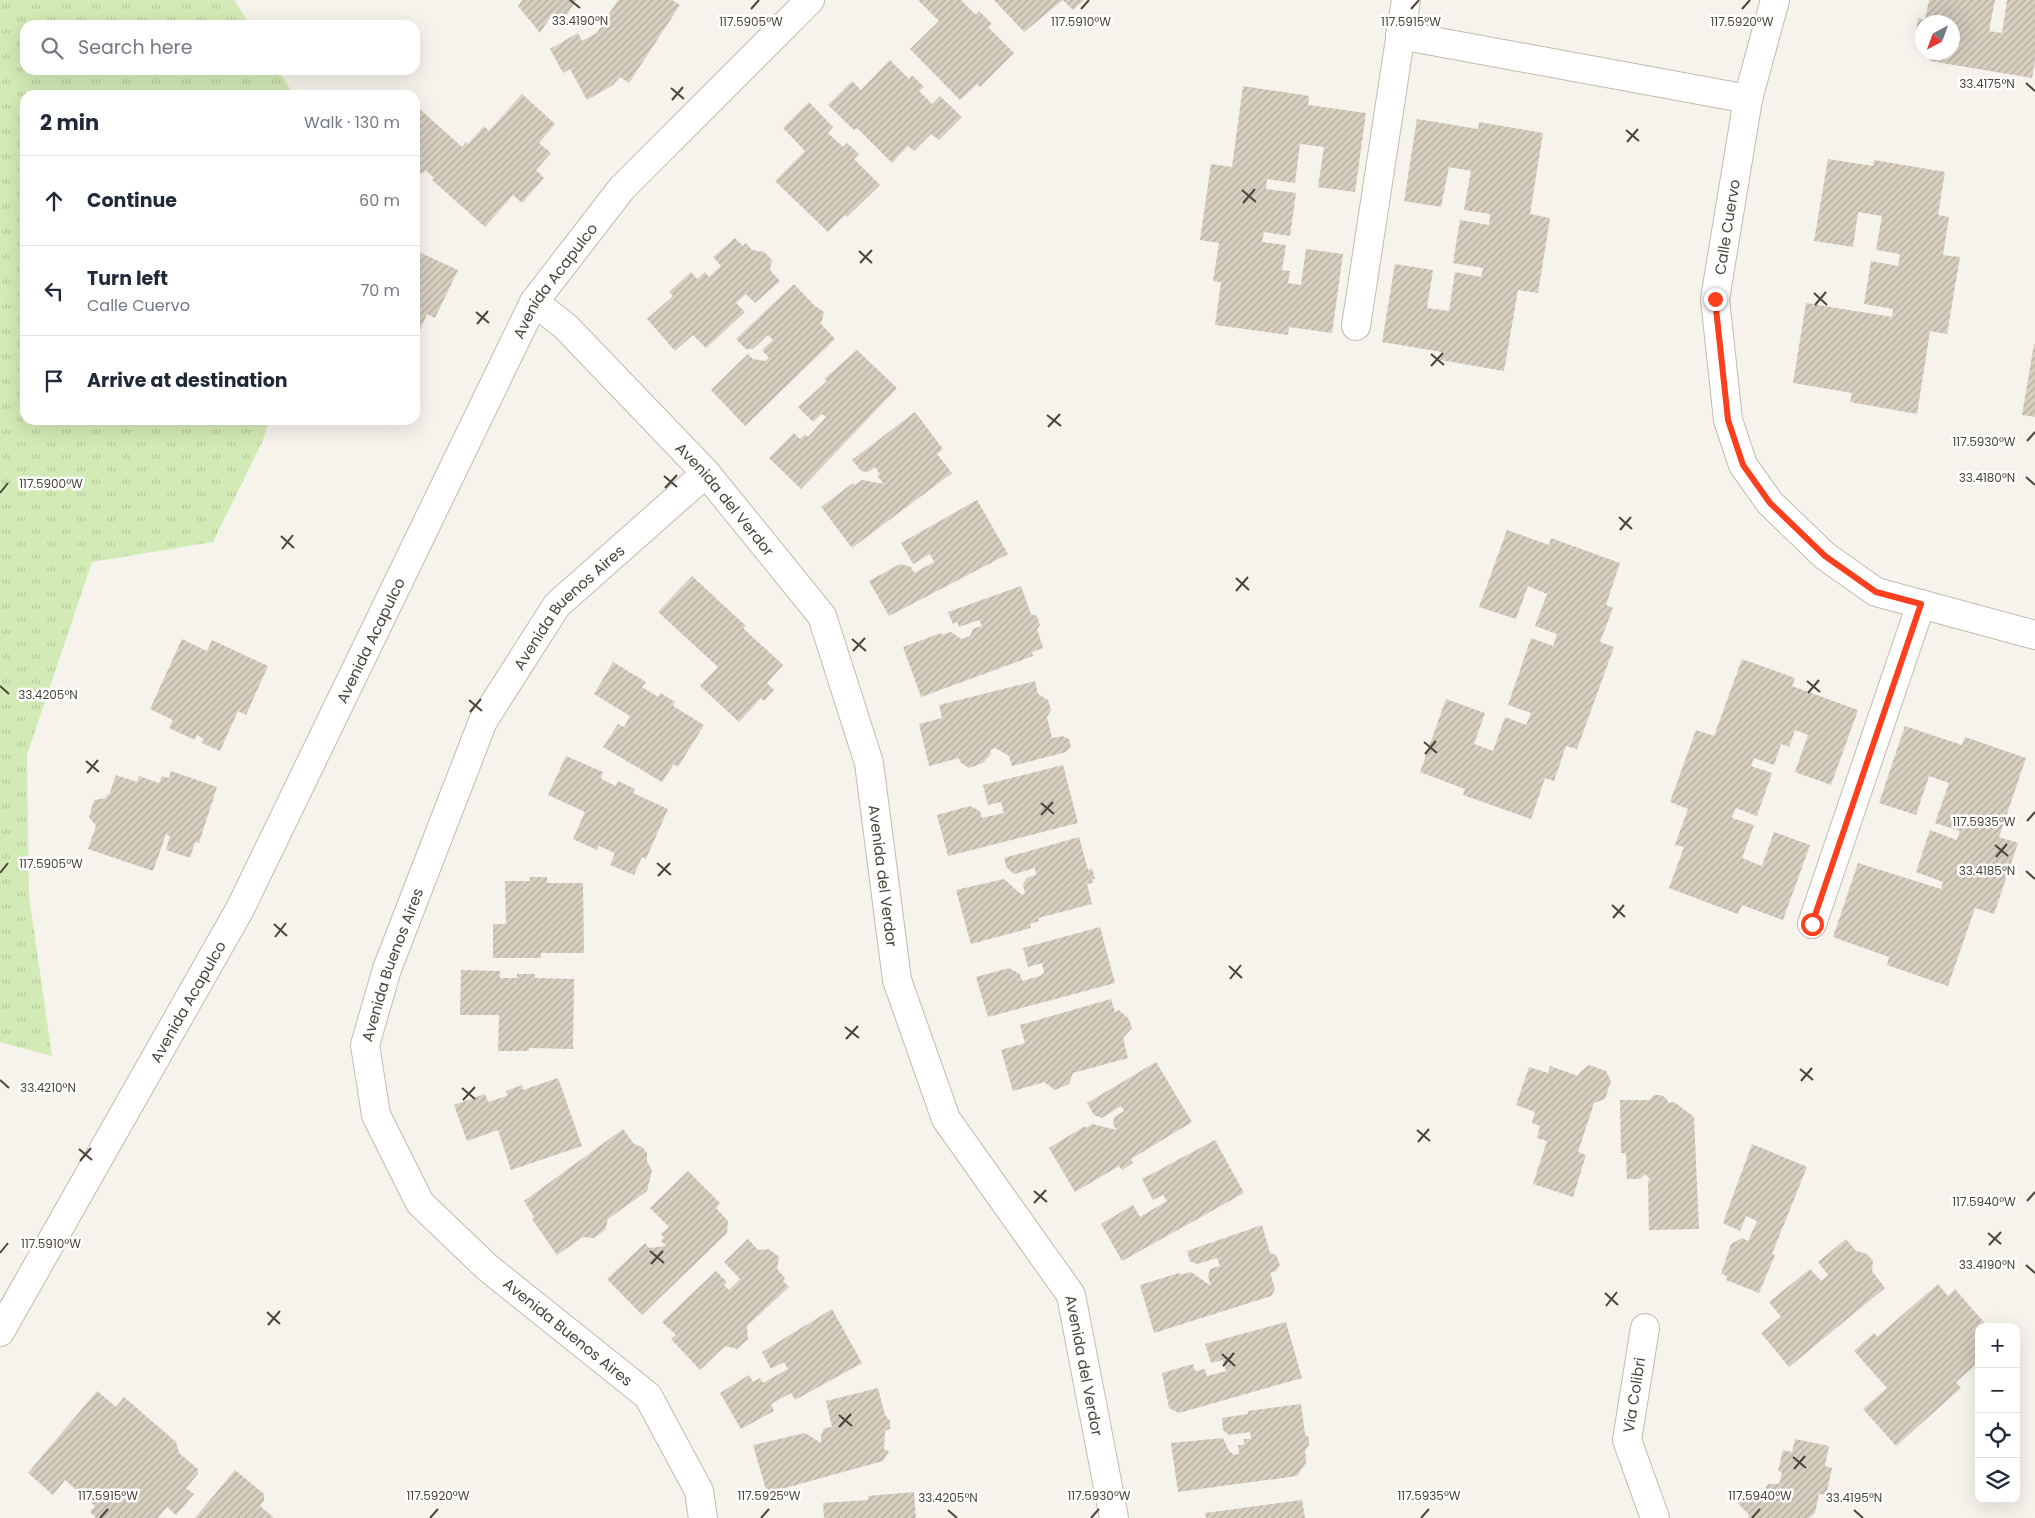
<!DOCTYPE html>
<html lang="en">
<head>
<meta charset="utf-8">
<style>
	:root { --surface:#fff; --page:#f6f6f7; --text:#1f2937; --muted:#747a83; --line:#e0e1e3 }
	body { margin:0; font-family:Poppins,sans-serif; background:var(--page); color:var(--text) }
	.controls { position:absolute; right:15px; bottom:15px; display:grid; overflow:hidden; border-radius:10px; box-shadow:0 5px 20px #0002 }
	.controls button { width:45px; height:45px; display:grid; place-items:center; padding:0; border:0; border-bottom:1px solid var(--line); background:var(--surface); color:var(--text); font:25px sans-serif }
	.compass { position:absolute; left:1915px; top:15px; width:45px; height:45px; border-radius:50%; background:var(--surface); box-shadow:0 5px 20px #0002; rotate:221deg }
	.stop { position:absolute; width:15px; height:15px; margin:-11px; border:4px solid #fc3f1d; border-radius:50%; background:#fff }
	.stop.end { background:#fc3f1d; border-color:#fff; box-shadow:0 1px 5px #0008 }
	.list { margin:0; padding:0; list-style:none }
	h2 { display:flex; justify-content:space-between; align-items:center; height:65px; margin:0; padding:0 20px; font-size:21px }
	h2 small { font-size:16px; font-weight:400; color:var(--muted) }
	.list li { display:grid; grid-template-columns:32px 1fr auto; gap:15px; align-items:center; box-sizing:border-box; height:90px; padding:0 20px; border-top:1px solid var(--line) }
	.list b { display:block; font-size:19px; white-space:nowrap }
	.list p { margin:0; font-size:16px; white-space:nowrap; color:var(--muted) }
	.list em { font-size:16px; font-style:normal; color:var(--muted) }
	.icon { flex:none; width:28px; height:28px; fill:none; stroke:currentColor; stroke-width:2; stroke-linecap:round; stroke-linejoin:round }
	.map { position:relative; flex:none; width:2035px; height:1518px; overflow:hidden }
	.search { position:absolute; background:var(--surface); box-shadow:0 5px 20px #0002; left:20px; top:20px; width:400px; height:55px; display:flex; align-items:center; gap:12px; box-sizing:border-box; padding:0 18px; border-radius:15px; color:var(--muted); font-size:19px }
	.panel { position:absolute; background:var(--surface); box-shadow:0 5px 20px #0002; left:20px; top:90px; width:400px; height:335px; border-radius:15px }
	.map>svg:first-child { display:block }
	.grass { fill:url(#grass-tufts) }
	.building { fill:url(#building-hatch) }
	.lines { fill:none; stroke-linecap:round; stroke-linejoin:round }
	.minor-casing { stroke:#c2bbae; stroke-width:30 }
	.minor { stroke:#fff; stroke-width:28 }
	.route { stroke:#fc3f1d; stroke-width:6 }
	.ticks { fill:none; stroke:#4b4439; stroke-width:2 }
	.labels { text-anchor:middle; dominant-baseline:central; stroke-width:5; stroke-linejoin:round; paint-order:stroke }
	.street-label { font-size:15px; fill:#4b4439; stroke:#fff }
	.ticks-label { font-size:12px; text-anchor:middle; fill:#4b4439; stroke:#fff; stroke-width:5; stroke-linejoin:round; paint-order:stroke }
</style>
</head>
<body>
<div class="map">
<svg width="2035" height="1518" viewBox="0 0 2035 1518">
	<defs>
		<pattern id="grass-tufts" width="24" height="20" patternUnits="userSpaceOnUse" patternTransform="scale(1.25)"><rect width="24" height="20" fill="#d2eab5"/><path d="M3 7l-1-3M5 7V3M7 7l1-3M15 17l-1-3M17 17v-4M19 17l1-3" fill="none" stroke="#b6ca9c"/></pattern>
		<pattern id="building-hatch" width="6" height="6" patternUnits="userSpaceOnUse" patternTransform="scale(1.25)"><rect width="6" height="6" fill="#d8cfc1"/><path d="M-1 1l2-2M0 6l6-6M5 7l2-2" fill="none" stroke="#b1aa9e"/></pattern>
	</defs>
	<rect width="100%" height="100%" fill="#f6f3ec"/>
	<path class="grass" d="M0 0H234L250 25H25V70H278L294 95H25V420H269L263 440 213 542 92 562 27 755 29 896 52 1056 0 1042Z"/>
	<path class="building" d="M522 0H576L562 23 551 16 540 33 518 6Z
		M618 0H672L680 5 629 83 620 77 613 85 587 100 570 69 563 73 550 49 578 33 582 41 597 33Z
		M918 0H961L976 15 979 11 992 24 988 27 1014 53 980 87 977 84 960 100 910 49 939 21Z
		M994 0H1063L1024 32Z
		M1063 0H1084L1073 10Z
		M1929 0H1995L1989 31 2002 33 2007 0H2035V61L2032 78 1930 61 1931 52H1952V22H1922V41L1915 40 1918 18 1925 20Z
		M890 60 909 79 912 75 924 87 919 91 932 104 940 96 962 117 939 140 931 134 914 151 908 146 892 163 857 128 854 130 828 105 852 81 861 90Z
		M1243 86 1309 96 1308 105 1366 113 1355 192 1318 187 1324 147 1300 144 1295 183 1267 179 1266 189 1296 193 1290 236 1264 232 1262 242 1286 245 1282 270 1290 271 1288 283 1301 285 1306 249 1343 254 1332 333 1289 327 1288 335 1215 325 1221 282 1213 281 1219 243 1200 240 1211 164 1232 167Z
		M522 94 555 124 539 143 551 153 536 170 544 178 522 203 513 195 485 227 432 180 434 178 426 170 422 174 415 168V105L462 147 466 142 468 144 484 126 489 131Z
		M809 102 833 127 828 133 843 147 847 143 859 154 854 159 880 185 847 217 845 215 828 232 775 181 805 151 783 128Z
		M1417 119 1478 129 1479 122 1543 133 1530 214 1550 218 1538 293 1518 290 1504 371 1440 360 1442 352 1382 342 1395 264 1433 270 1427 308 1449 311 1455 272 1481 277 1483 268 1453 263 1460 220 1489 225 1490 214 1464 210 1471 171 1449 167 1441 207 1404 201Z
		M1828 159 1873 166 1874 160 1945 172 1938 215 1949 217 1943 255 1960 257 1947 334 1930 331 1917 414 1850 402 1852 393 1793 383 1806 303 1892 317 1893 309 1864 304 1871 261 1898 266 1900 254 1876 250 1882 216 1858 212 1853 247 1814 241Z
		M735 238 743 246 746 243 752 250 764 252 772 260 770 270 780 281 755 303 746 294 736 303 745 312 706 348 693 335 675 351 647 319 673 296 669 292 691 272 697 279 705 272 709 277 721 266 713 257Z
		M421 253 458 270 435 318 427 314 417 337 415 335V255L420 257Z
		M794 284 815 306 824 312 821 324 835 339 745 426 711 390 748 354 753 359 765 361 769 358 762 350 773 340 768 335 753 349H746L736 339Z
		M2034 344H2035V417L2022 415Z
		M857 350 897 388 801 489 769 458 794 433 800 439 805 434 808 437 826 417 822 414 813 422 798 407 827 381 824 379Z
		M915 412 943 449 937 454 952 473 852 548 821 507 853 483 855 485 862 480 884 484 877 476 880 474 875 467 868 472 861 471 852 460Z
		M977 500 1008 554 889 616 869 581 900 564 911 567 914 573 934 562 930 554 913 564 901 543Z
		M1507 530 1549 545 1551 538 1620 563 1606 605 1613 608 1600 642 1614 647 1577 749 1566 746 1554 781 1545 778 1531 819 1463 795 1465 789 1420 772 1446 699 1485 713 1474 744 1493 751 1505 717 1526 725 1531 713 1508 705 1531 638 1553 646 1557 634 1535 626 1547 594 1528 586 1516 619 1479 607Z
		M692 576 746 626 743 628 783 665 767 683 774 690 764 701 761 698 739 722 700 686 718 667 658 612Z
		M1021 586 1031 614 1037 616 1040 625 1037 629 1043 648 1032 652 1033 656 921 697 903 647 941 633 942 635 951 632 961 639 970 636 973 629 982 626 979 620 959 627 957 622 953 624 948 612Z
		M182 639 207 651 212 640 268 666 246 715 238 711 220 751 202 743 204 739 197 735 195 740 169 728 173 720 150 709Z
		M1742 659 1795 678 1792 686 1858 710 1831 785 1795 772 1808 735 1795 730 1789 747 1781 744 1774 765 1754 758 1751 766 1772 773 1757 816 1736 808 1732 818 1754 825 1742 858 1762 866 1774 832 1810 845 1783 920 1742 905 1738 914 1669 888 1684 847 1675 845 1688 809 1670 802 1696 730 1714 736Z
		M613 662 646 682 642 687 658 697 661 693 675 702 673 706 704 725 678 767 674 764 662 782 603 747 618 724 624 727 630 716 594 694Z
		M1035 681 1038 694 1048 700 1051 710 1047 717 1052 738 1062 736 1069 739 1071 747 1066 752 1012 766 1009 756 995 748 990 750 991 754 983 763 969 768 960 762 959 758 929 766 919 724 942 718 939 705Z
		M1905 726 1962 745 1965 737 2026 758 1999 837 2018 843 1994 914 1975 908 1948 986 1887 965 1889 957 1833 937 1858 863 1941 889 1943 882 1916 872 1930 830 1957 840 1960 831 1935 823 1949 783 1929 776 1916 815 1879 803Z
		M566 756 603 772 601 779 616 786 618 781 635 789 633 793 668 809 646 859 642 857 634 875 610 865 615 853 599 846 597 850 573 839 585 812 548 795Z
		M1063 765 1078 823 948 856 937 815 970 806 980 811 982 818 1004 813 1001 802 988 805 983 785Z
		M171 771 217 787 199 843 195 842 190 858 166 850 170 836 166 834 153 871 88 849 96 826 89 817 94 800 106 798 107 794 109 795 116 775 137 782 139 776 159 783 162 776 169 778Z
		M1079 837 1088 870 1092 868 1095 879H1092L1093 883 1087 884 1092 904 1038 918 1039 921 1030 924 1031 928 971 944 956 890 1004 879 1022 895 1025 894 1023 884 1027 878 1036 875 1035 868 1014 874 1007 868 1004 858Z
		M530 877H547V883H583L584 953H541V958H493V924H506L505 881H530Z
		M1100 927 1115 983 988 1017 976 977 1009 968 1020 974 1022 981 1040 976 1044 973 1042 963 1028 967 1023 948Z
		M461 970 500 971V978H517V974H535V978L574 979 573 1049 529 1048V1051H498L499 1015H460Z
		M1111 999 1115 1012 1119 1010 1129 1019 1132 1028 1123 1038 1128 1058 1073 1073 1069 1084 1055 1090 1044 1082 1013 1091 1001 1050 1025 1043 1020 1025Z
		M1156 1062 1192 1122 1131 1159 1133 1163 1122 1170 1119 1166 1075 1192 1049 1148 1085 1126 1086 1128 1092 1124 1117 1130 1113 1125 1114 1117 1124 1111 1121 1106 1102 1118 1094 1115 1087 1103Z
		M1589 1065 1606 1071 1611 1081 1605 1099 1594 1103 1578 1152 1586 1155 1573 1197 1533 1184 1547 1141 1537 1138 1540 1126 1532 1123 1535 1112 1516 1105 1529 1067 1548 1073 1550 1066 1578 1076 1580 1072Z
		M558 1078 582 1146 511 1170 498 1130 467 1141 454 1105 485 1094 488 1102 507 1096 506 1091 522 1085 523 1090Z
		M1654 1095H1661L1667 1099 1668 1103 1674 1102 1694 1117 1699 1229 1649 1230 1648 1182 1650 1179 1645 1174 1640 1179H1627L1626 1153H1621L1620 1100H1649Z
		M623 1129 634 1144 642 1147 647 1153V1162L652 1170 647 1191 608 1219 605 1230 594 1238 583 1237 557 1255 532 1219 534 1217 524 1201Z
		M1215 1140 1244 1193 1122 1261 1101 1224 1133 1205 1140 1217 1167 1201 1163 1195 1153 1200 1142 1179Z
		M1752 1144 1807 1167 1772 1254 1775 1255 1759 1293 1726 1280 1727 1276 1721 1274 1731 1244 1742 1238 1748 1241 1757 1221 1746 1216 1740 1231 1723 1223Z
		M688 1171 720 1203 716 1208 728 1221 727 1233 642 1315 607 1279 645 1243 649 1248 666 1246 661 1241 664 1238 661 1234 669 1227 650 1208Z
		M1262 1225 1270 1253 1276 1255 1280 1265 1276 1271 1270 1273 1275 1289 1271 1296 1154 1333 1140 1285 1179 1273 1180 1275 1191 1272 1211 1286 1208 1277 1210 1269 1220 1266 1217 1258 1197 1264 1190 1261 1187 1251Z
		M748 1239 758 1250 769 1249 779 1257 777 1269 785 1278 783 1281 789 1287 747 1326 748 1339 737 1349 725 1346 700 1370 671 1339 676 1335 662 1322 716 1271 727 1282 724 1285 729 1290 740 1279 724 1262Z
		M1846 1239 1856 1251 1867 1254 1873 1261 1872 1271 1885 1288 1789 1367 1761 1333 1781 1317 1769 1302 1810 1269 1821 1281 1828 1275 1818 1262Z
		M1938 1284 1948 1296 1955 1289 1988 1327H1979V1362L1956 1382 1961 1388 1896 1446 1863 1409 1887 1388 1854 1351 1874 1333 1877 1337Z
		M832 1309 862 1363 795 1400 791 1393 771 1404 774 1411 741 1429 720 1393 749 1375 753 1382 760 1378 763 1383 788 1369 784 1362 771 1369 762 1352Z
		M1286 1322 1302 1378 1179 1413 1169 1408 1162 1373 1193 1364 1195 1371 1205 1369 1207 1376 1226 1371 1223 1360 1211 1363 1205 1344Z
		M878 1388 885 1415 890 1421V1429L885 1431 884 1449 889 1451 883 1461 767 1493 753 1445 805 1433 821 1443V1436L824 1428 832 1427 826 1401Z
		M97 1391 116 1407 124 1397 176 1442 179 1453 198 1469V1474L186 1488 194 1494 176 1515 167 1507 158 1518H96L90 1512 95 1506 65 1480 53 1495 28 1473Z
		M1301 1404 1305 1434 1309 1438V1445L1305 1451 1306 1463 1297 1476 1178 1492 1171 1443 1223 1438 1229 1451 1234 1455 1239 1454 1238 1445H1244V1439H1251L1250 1432 1229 1435 1223 1430 1222 1418 1248 1414V1411Z
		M1795 1439 1829 1446 1825 1466 1832 1468 1826 1495 1819 1494 1815 1513 1809 1518H1748L1749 1515 1736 1501 1750 1489 1758 1498 1768 1484H1779L1782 1472 1778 1471 1783 1450 1792 1452Z
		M235 1470 264 1494V1500L260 1506 274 1518H195Z
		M914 1492 916 1518H824L823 1503 868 1500V1496Z
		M1302 1500 1305 1518H1206L1205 1513Z"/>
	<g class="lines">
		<g class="minor-casing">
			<g id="minor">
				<path d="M1775 0 1748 99 1715 299 1728 420 1743 465 1770 503 1825 556 1876 592 2035 635"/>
				<path d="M1400 35 1748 99"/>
				<path id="s1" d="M534 302 565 326 706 473 822 616 869 763 897 980 946 1119 1071 1295 1114 1518"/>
				<path d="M1356 326 1406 0"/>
				<path d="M1812 924 1921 604"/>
				<path d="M1645 1328 1627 1440 1655 1518"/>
				<path id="s2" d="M0 1332 240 909 534 302 622 188 810 0"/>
				<path id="s3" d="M703 1518 699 1491 648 1396 488 1268 420 1203 376 1115 365 1045 387 969 483 721 557 605 706 473"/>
			</g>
		</g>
		<use href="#minor" class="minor"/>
	</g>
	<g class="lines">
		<path class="route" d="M1715 299 1728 420 1743 465 1770 503 1825 556 1876 592 1921 604 1812 924"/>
	</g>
	<path class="ticks" d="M570 0 580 8M751 9 759 0M1081 9 1089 0M1411 9 1419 0M1742 9 1750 0M2026 83 2035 91M671 88 684 99M672 100 683 87M1626 130 1639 141M1627 142 1638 129M1242 190 1256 202M1243 203 1255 189M859 251 872 263M860 263 872 250M1814 293 1827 305M1815 305 1826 292M476 312 489 323M477 324 488 311M1431 354 1444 365M1431 366 1443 353M1047 415 1061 426M1048 427 1060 414M2027 441 2035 432M664 476 677 487M2026 477 2035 485M665 488 677 475M0 493 8 483M1619 517 1632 529M1620 530 1631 517M281 536 294 548M282 549 293 535M1236 578 1249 590M1236 591 1248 577M852 639 866 651M853 651 865 638M1807 681 1820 692M0 686 9 694M1808 693 1819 680M469 700 482 711M470 712 481 699M1424 742 1437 753M1425 754 1436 741M86 761 99 772M87 773 98 760M1041 803 1054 814M1041 815 1053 802M2027 821 2035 812M1995 845 2008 856M1996 857 2007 844M657 863 671 875M2026 871 2035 879M0 873 8 863M658 876 670 863M1612 905 1625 917M1613 918 1624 905M274 924 287 936M275 937 286 923M1229 966 1242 978M1230 979 1241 965M845 1027 859 1038M846 1039 858 1026M1800 1069 1813 1080M0 1080 9 1088M1801 1081 1812 1068M462 1088 475 1099M463 1100 475 1087M1417 1130 1430 1141M1418 1142 1429 1129M79 1149 92 1160M80 1161 91 1148M1034 1191 1047 1202M2027 1201 2035 1192M1034 1203 1046 1190M1988 1233 2001 1244M1989 1245 2001 1232M650 1251 664 1263M0 1253 8 1243M651 1264 663 1251M2026 1265 2035 1273M1605 1293 1618 1305M1606 1306 1617 1292M267 1312 280 1324M268 1325 280 1311M1222 1354 1235 1366M1223 1366 1234 1353M839 1415 852 1426M839 1427 851 1414M1793 1457 1806 1468M1794 1469 1805 1456M948 1510 957 1518M1854 1510 1863 1518M100 1518 108 1509M430 1518 438 1509M761 1518 769 1509M1091 1518 1099 1509M1421 1518 1429 1509M1752 1518 1760 1509"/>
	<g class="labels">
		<g class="street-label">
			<text transform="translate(1727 227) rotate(-81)">Calle Cuervo</text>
			<text stroke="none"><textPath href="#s2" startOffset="1190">Avenida Acapulco</textPath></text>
			<text stroke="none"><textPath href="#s1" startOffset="275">Avenida del Verdor</textPath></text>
			<text stroke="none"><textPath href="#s3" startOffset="1092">Avenida Buenos Aires</textPath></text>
			<text stroke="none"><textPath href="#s2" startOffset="785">Avenida Acapulco</textPath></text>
			<text stroke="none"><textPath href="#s1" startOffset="695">Avenida del Verdor</textPath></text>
			<text stroke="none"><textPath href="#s3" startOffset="688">Avenida Buenos Aires</textPath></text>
			<text stroke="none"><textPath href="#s2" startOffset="380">Avenida Acapulco</textPath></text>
			<text transform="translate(568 1332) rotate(39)">Avenida Buenos Aires</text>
			<text stroke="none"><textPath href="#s1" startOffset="1235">Avenida del Verdor</textPath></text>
			<text transform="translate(1634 1395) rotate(-81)">Via Colibri</text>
		</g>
	</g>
	<g class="ticks-label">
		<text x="580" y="25">33.4190°N</text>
		<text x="751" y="26">117.5905°W</text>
		<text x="1081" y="26">117.5910°W</text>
		<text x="1411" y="26">117.5915°W</text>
		<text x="1742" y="26">117.5920°W</text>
		<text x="1987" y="88">33.4175°N</text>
		<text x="1984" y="446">117.5930°W</text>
		<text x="1987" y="482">33.4180°N</text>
		<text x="51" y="488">117.5900°W</text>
		<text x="48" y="699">33.4205°N</text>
		<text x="1984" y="826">117.5935°W</text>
		<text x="51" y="868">117.5905°W</text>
		<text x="1987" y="875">33.4185°N</text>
		<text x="48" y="1092">33.4210°N</text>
		<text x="1984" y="1206">117.5940°W</text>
		<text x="51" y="1248">117.5910°W</text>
		<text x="1987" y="1269">33.4190°N</text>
		<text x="108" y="1500">117.5915°W</text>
		<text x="438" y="1500">117.5920°W</text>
		<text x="769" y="1500">117.5925°W</text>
		<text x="1099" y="1500">117.5930°W</text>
		<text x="1429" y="1500">117.5935°W</text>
		<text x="1760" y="1500">117.5940°W</text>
		<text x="948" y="1502">33.4205°N</text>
		<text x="1854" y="1502">33.4195°N</text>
	</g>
</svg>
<div class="controls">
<button>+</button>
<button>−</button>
<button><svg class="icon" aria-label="locate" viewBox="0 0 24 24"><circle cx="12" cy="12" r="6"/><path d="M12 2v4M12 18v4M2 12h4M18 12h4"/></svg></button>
<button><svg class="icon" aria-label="layers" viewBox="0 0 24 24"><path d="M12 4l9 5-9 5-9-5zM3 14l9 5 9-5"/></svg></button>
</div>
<svg class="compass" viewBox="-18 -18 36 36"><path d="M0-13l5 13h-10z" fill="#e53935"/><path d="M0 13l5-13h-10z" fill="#747a83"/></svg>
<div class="stop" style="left:1812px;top:924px"></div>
<div class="stop end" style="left:1715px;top:299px"></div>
<div class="search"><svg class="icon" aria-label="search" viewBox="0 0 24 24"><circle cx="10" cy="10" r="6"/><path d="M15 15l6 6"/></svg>Search here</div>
<section class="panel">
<h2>2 min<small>Walk · 130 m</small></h2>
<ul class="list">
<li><svg class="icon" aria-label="ahead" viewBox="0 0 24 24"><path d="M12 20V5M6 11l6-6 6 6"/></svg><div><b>Continue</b></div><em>60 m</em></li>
<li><svg class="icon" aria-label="left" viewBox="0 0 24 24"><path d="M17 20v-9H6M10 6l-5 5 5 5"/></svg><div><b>Turn left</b><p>Calle Cuervo</p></div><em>70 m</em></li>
<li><svg class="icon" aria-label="arrive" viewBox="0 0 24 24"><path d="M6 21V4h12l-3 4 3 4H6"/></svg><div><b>Arrive at destination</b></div></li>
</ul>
</section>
</div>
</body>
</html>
